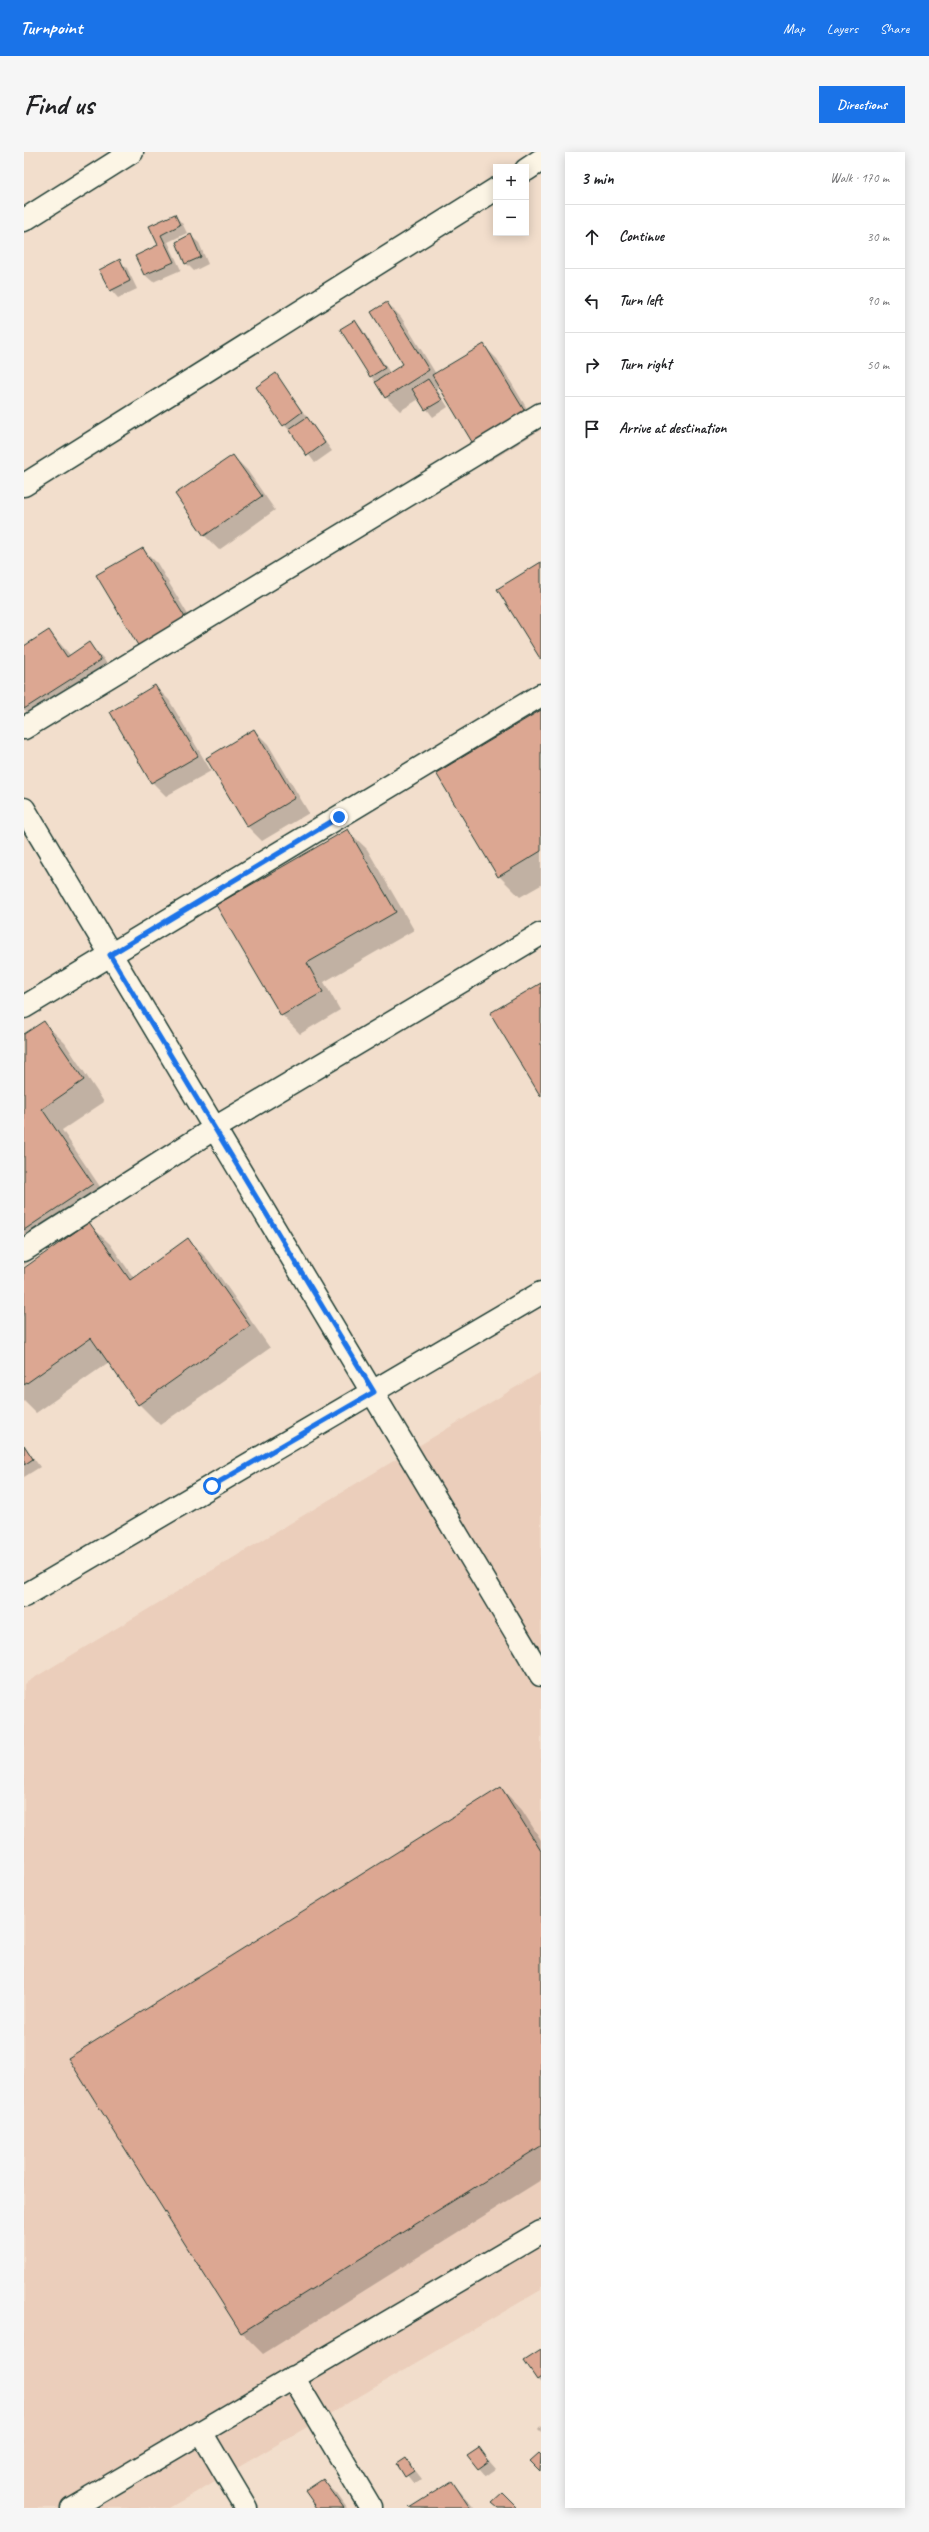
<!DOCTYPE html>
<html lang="en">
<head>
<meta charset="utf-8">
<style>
	:root { --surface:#fff; --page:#f6f6f6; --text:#202124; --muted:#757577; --line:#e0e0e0; --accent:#1a73e8 }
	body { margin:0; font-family:Caveat,sans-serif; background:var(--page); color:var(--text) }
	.controls { position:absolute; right:12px; top:12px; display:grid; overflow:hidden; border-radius:0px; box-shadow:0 2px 10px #0003 }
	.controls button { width:36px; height:36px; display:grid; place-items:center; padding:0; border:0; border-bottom:1px solid var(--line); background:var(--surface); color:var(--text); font:20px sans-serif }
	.stop { position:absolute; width:12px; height:12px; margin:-9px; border:3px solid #1a73e8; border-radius:50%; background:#fff }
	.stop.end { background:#1a73e8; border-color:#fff; box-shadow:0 1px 4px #0008 }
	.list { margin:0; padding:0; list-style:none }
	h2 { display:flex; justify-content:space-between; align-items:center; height:52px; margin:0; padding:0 16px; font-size:17px }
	h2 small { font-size:13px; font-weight:400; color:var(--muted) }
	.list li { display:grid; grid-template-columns:26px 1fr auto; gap:12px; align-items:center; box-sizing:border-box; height:64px; padding:0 16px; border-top:1px solid var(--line) }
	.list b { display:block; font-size:15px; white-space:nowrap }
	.list em { font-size:13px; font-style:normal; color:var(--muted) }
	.icon { flex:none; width:22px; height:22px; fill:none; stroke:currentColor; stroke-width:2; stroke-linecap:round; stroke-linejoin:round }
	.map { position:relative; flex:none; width:517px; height:2356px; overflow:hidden; border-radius:0px }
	header { display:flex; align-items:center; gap:24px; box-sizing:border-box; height:56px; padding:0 20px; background:var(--accent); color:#fff }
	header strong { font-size:19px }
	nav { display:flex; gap:22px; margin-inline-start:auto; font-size:14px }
	.intro { display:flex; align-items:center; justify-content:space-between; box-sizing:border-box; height:96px; padding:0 24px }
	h1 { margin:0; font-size:28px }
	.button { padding:10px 18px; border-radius:0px; background:var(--accent); color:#fff; font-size:14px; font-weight:700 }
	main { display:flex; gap:24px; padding:0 24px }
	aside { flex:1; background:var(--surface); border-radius:0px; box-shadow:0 2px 10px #0003 }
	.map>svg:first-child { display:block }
	.built { fill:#ebcebb }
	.shadow { fill:#0003 }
	.building { fill:#dca792; stroke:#1f3d34 }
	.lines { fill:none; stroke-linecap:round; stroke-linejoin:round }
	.minor-casing { stroke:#1f3d34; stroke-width:25 }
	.minor { stroke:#fcf5e5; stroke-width:22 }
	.route { stroke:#1a73e8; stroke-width:5 }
</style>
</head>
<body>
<header>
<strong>Turnpoint</strong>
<nav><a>Map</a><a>Layers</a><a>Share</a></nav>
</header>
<div class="intro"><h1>Find us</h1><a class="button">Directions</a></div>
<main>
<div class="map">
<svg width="517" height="2356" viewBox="0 0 517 2356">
	<rect width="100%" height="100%" fill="#f2decc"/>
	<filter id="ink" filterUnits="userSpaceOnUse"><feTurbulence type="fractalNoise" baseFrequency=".025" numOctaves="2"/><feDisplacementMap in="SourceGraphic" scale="8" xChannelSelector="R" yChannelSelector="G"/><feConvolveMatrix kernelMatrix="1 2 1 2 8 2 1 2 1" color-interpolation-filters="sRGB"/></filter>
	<g filter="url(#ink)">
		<path class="built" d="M517 1220V2138L145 2356H0V1532Z"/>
		<path class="shadow" d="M151 64 158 71 163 81 144 90 157 118 129 130 121 123 112 104 135 93 126 75Z
			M167 84 175 91 184 112 170 119 162 111Z
			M95 109 103 116 113 137 94 146 87 138Z
			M363 151 377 165 412 222 459 193 473 207 516 278 466 309 452 295 415 234 412 236 424 255 409 265 395 247 376 259 362 245 347 224 317 177 331 169 338 177 366 221 381 212Z
			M251 222 308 299 291 311 268 280 260 273Z
			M209 304 223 318 251 358 195 398 181 384 152 342Z
			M119 397 133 411 175 481 130 508Z
			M25 479 47 504 65 492 79 506 90 523 14 571 0 557V496Z
			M131 534 145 548 187 619 142 644 128 630 87 560Z
			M517 559V733L496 745 475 724Z
			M230 578 244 592 285 661 238 689 224 675 183 606Z
			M324 679 343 697 390 778 300 830 316 858 276 882 258 863Z
			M19 870 41 891 80 950 38 978 89 1054 64 1071 86 1092 110 1126 164 1087 185 1109 246 1196 136 1273 115 1252 85 1210 12 1261 0 1249V1117L36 1092 35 1090 0 1113V883Z
			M0 1293 16 1315 0 1325Z
			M477 1636 498 1658 517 1688V2028L239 2202 218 2181 45 1907Z
			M517 2200V2231L513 2227Z
			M517 2274V2281L514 2278Z
			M454 2296 472 2317 462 2324 444 2303Z
			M382 2308 397 2327 390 2332 375 2313Z
			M299 2328 313 2342 323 2356H294Z
			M428 2330 450 2356H387Z"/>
		<path class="building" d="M151 62 156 73 137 83 150 110 120 123 111 104 134 93 125 74Z
			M167 82 177 105 161 112 152 90Z
			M96 107 106 129 86 139 75 118Z
			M363 150 405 218 361 246 351 230 379 212 347 160Z
			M331 168 361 216 346 225 316 177Z
			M460 192 503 263 451 295 408 223Z
			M252 221 278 260 259 274 232 235Z
			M404 227 418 248 401 258 388 237Z
			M283 265 301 291 283 304 265 277Z
			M209 303 238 344 180 384 151 342Z
			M119 396 162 467 115 495 72 423Z
			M517 410V508L473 437Z
			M25 478 43 505 65 490 77 508 0 557V494Z
			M131 533 174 604 127 631 86 560Z
			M517 558V699L474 725 412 621Z
			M230 577 271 646 223 675 182 606Z
			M324 677 372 760 283 811 299 840 257 864 192 753Z
			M517 831V945L466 861Z
			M20 869 60 928 18 957 69 1032 0 1078V882Z
			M65 1070 106 1128 164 1086 226 1174 114 1253 67 1186 0 1233V1116Z
			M0 1293 9 1307 0 1313Z
			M477 1635 517 1699V1994L217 2181 44 1906Z
			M517 2198V2225L513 2228 500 2209Z
			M455 2295 465 2309 454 2317 443 2303Z
			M515 2301 517 2303 516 2319 506 2309Z
			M382 2306 390 2319 381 2325 373 2312Z
			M299 2327 320 2356H293L281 2339Z
			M428 2329 446 2356H385Z
			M479 2341 492 2354 490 2356H474L468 2351Z"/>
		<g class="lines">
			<g class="minor-casing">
				<path id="minor" d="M502 18 517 8
					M0 68 108 0
					M0 333 472 37
					M0 576 517 262
					M0 657 517 1523
					M0 855 517 543
					M0 1098 191 976 517 782
					M0 1444 517 1141
					M269 2225 347 2356
					M177 2280 222 2356
					M48 2356 517 2080"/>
			</g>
			<use href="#minor" class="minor"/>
		</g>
	</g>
	<g class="lines" filter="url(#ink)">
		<path class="route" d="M188 1334 350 1240 86 803 315 665"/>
	</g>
</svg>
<div class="controls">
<button>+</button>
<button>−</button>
</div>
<div class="stop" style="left:188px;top:1334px"></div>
<div class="stop end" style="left:315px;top:665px"></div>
</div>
<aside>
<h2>3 min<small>Walk · 170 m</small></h2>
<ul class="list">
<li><svg class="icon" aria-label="ahead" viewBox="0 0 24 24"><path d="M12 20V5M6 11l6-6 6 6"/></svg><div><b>Continue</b></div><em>30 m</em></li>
<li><svg class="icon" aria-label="left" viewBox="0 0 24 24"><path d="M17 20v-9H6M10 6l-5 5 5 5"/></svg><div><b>Turn left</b></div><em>90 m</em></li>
<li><svg class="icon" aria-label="right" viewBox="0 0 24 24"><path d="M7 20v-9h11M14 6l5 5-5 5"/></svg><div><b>Turn right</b></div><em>50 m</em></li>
<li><svg class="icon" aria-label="arrive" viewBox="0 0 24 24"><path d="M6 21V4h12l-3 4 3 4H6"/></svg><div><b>Arrive at destination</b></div></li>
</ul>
</aside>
</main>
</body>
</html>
